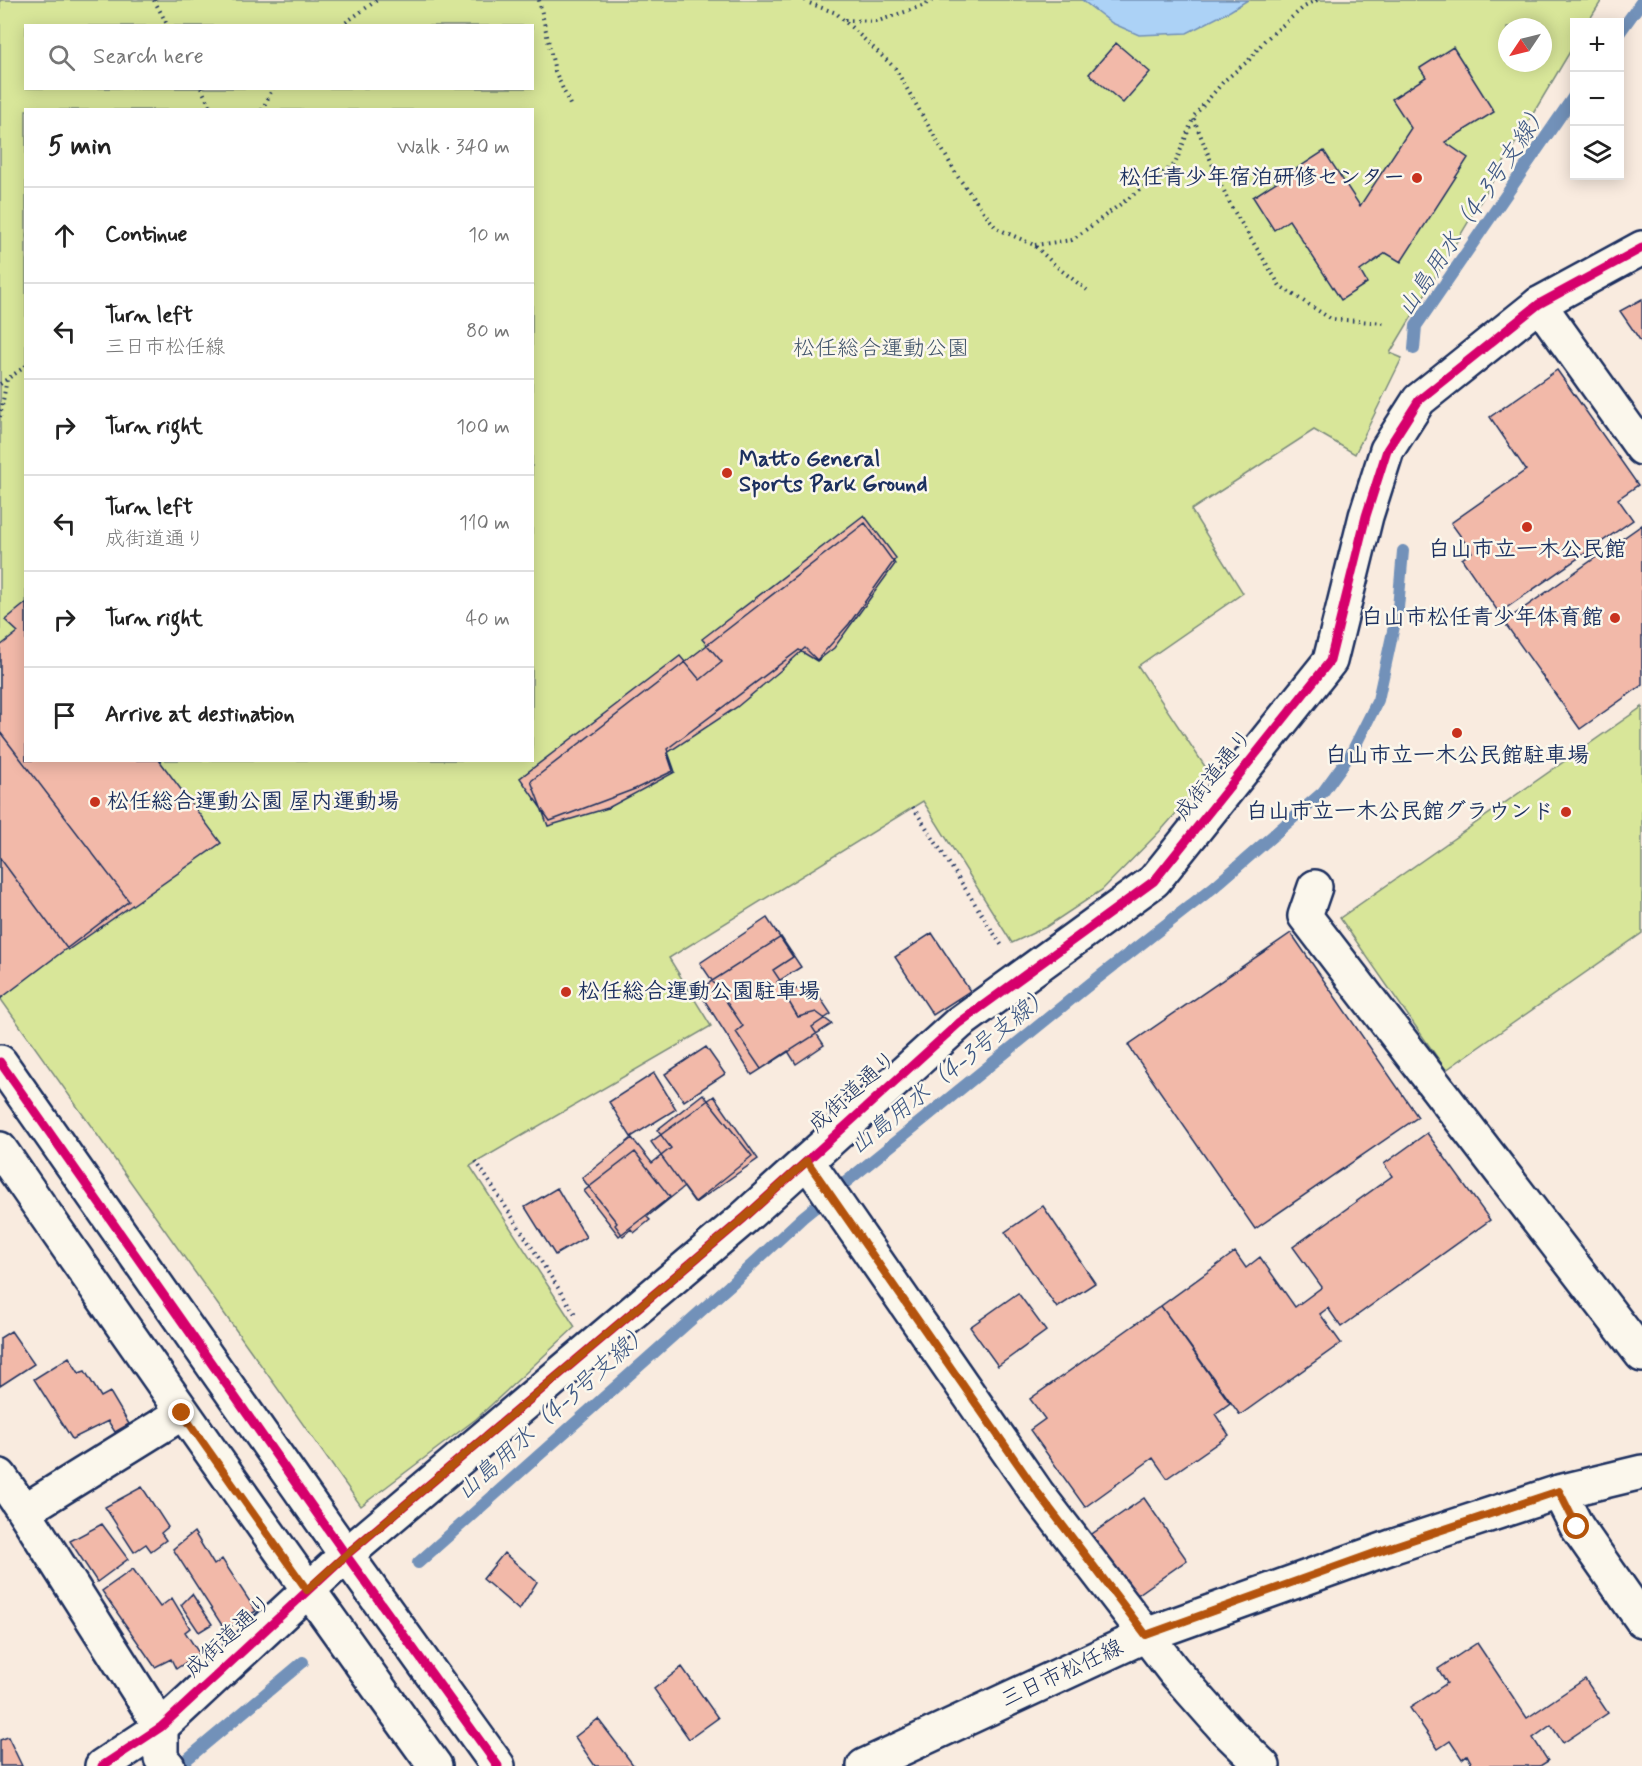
<!DOCTYPE html>
<html lang="en">
<head>
<meta charset="utf-8">
<style>
	:root { --surface:#fff; --page:#f6f6f6; --text:#222; --muted:#767676; --line:#e0e0e0 }
	body { margin:0; font-family:Mynerve,"Klee One",sans-serif; background:var(--page); color:var(--text) }
	.controls { position:absolute; right:18px; top:18px; display:grid; overflow:hidden; border-radius:0px; box-shadow:0 3px 15px #0003 }
	.controls button { width:54px; height:54px; display:grid; place-items:center; padding:0; border:0; border-bottom:2px solid var(--line); background:var(--surface); color:var(--text); font:30px sans-serif }
	.compass { position:absolute; left:1498px; top:18px; width:54px; height:54px; border-radius:50%; background:var(--surface); box-shadow:0 3px 15px #0003; rotate:235deg }
	.stop { position:absolute; width:18px; height:18px; margin:-14px; border:4px solid #b45309; border-radius:50%; background:#fff }
	.stop.end { background:#b45309; border-color:#fff; box-shadow:0 2px 6px #0008 }
	.list { margin:0; padding:0; list-style:none }
	h2 { display:flex; justify-content:space-between; align-items:center; height:78px; margin:0; padding:0 24px; font-size:26px }
	h2 small { font-size:20px; font-weight:400; color:var(--muted) }
	.list li { display:grid; grid-template-columns:39px 1fr auto; gap:18px; align-items:center; box-sizing:border-box; height:96px; padding:0 24px; border-top:2px solid var(--line) }
	.list b { display:block; font-size:22px; white-space:nowrap }
	.list p { margin:0; font-size:20px; white-space:nowrap; color:var(--muted) }
	.list em { font-size:20px; font-style:normal; color:var(--muted) }
	.icon { flex:none; width:33px; height:33px; fill:none; stroke:currentColor; stroke-width:2; stroke-linecap:round; stroke-linejoin:round }
	.map { position:relative; flex:none; width:1642px; height:1766px; overflow:hidden }
	.search { position:absolute; background:var(--surface); box-shadow:0 3px 15px #0003; left:24px; top:24px; width:510px; height:66px; display:flex; align-items:center; gap:15px; box-sizing:border-box; padding:0 21px; border-radius:0px; color:var(--muted); font-size:22px }
	.panel { position:absolute; background:var(--surface); box-shadow:0 3px 15px #0003; left:24px; top:108px; width:510px; height:654px; border-radius:0px }
	.map>svg:first-child { display:block }
	.green { fill:#d8e699; stroke:#7a8a7c; stroke-width:1.5; fill-rule:evenodd }
	.water { fill:#acd2f6; stroke:#7291b9; stroke-width:1.5 }
	.lines { fill:none; stroke-linecap:round; stroke-linejoin:round }
	.stream { stroke:#7291b9; stroke-width:12 }
	.building { fill:#f2b9a9; stroke:#1b2f5e; stroke-width:1.5 }
	.street-casing { stroke:#1b2f5e; stroke-width:38 }
	.secondary-casing { stroke:#1b2f5e; stroke-width:38 }
	.path { stroke:#1b2f5e; stroke-width:4; stroke-dasharray:1.5 4.5; stroke-linecap:butt }
	.street { stroke:#fbf7ec; stroke-width:33 }
	.secondary { stroke:#fbf7ec; stroke-width:33 }
	.cycleway-casing { stroke:#fbf7ec; stroke-width:13 }
	.cycleway { stroke:#d6006c; stroke-width:9 }
	.route { stroke:#b45309; stroke-width:8 }
	.poi-dot { fill:#c8321e; stroke:#fbf7ec; stroke-width:2 }
	.labels { text-anchor:middle; dominant-baseline:central; stroke-width:5; stroke-linejoin:round; paint-order:stroke }
	.poi-label { font-size:22px; font-weight:bold; fill:#1b2f5e; stroke:#fbf7ec; text-anchor:end }
	.park-label { font-size:22px; fill:#41546a; stroke:#fbf7ec }
	.street-label { font-size:22px; fill:#1b2f5e; stroke:#fbf7ec }
	.water-label { font-size:24px; font-style:italic; fill:#3f5884; stroke:#fbf7ec }
</style>
</head>
<body>
<div class="map">
<svg width="1642" height="1766" viewBox="0 0 1642 1766">
	<rect width="100%" height="100%" fill="#f9ebdf"/>
	<filter id="ink" filterUnits="userSpaceOnUse"><feTurbulence type="fractalNoise" baseFrequency=".0167" numOctaves="2"/><feDisplacementMap in="SourceGraphic" scale="12" xChannelSelector="R" yChannelSelector="G"/><feConvolveMatrix kernelMatrix="1 2 1 2 8 2 1 2 1" color-interpolation-filters="sRGB"/></filter>
	<g filter="url(#ink)">
		<path class="green" d="M0 0H1602L1588 22H1574V45L1390 353 1402 358 1355 454 1314 430 1191 510 1243 593 1138 666 1210 774 1164 827 1102 890 1046 927 1012 943 923 801 669 958 711 1026 470 1166 575 1327 476 1419 361 1506 0 998ZM26 26H532V88H26ZM1507 27H1543V63H1507ZM26 110H532V760H26Z
			M1642 707V933L1446 1070 1340 918Z"/>
		<path class="water" d="M1082 0H1248L1230 11 1187 33 1139 35 1112 23Z"/>
		<g class="lines">
			<path class="stream" d="M1620 32 1642 1
				M1414 349 1416 326 1574 96
				M418 1563 729 1286 803 1217 1090 984 1214 887 1323 792 1352 752 1378 700 1398 608 1403 551
				M179 1766 303 1662"/>
		</g>
		<path class="building" d="M1116 43 1150 72 1123 103 1089 74Z
			M1453 47 1494 112 1445 142 1468 158 1401 262 1386 253 1360 271 1367 283 1341 300 1289 220 1274 230 1253 197 1324 151 1360 206 1411 128 1392 99 1426 77 1420 68Z
			M1642 299V343L1620 311Z
			M1557 370 1638 485 1618 499 1633 520 1499 613 1462 559 1472 552 1451 523 1526 470 1490 417Z
			M864 515 896 558 849 624 817 660 805 648 781 670 737 707 667 753 673 771 635 789 550 821 520 778 680 656 700 680 722 662 702 639Z
			M865 523 895 564 834 648 817 661 799 650 667 749 675 772 608 808 548 826 531 781Z
			M1642 525V685L1580 729 1504 622Z
			M26 603V760H159L221 843 68 950 0 858V646L18 632 5 620Z
			M0 732 129 901 0 999Z
			M767 918 793 957 773 970 789 994 809 981 831 1014 812 1027 824 1045 796 1064 788 1051 761 1069 736 1032 743 1026 700 963Z
			M932 933 970 991 933 1015 895 957Z
			M1291 933 1418 1117 1255 1229 1128 1045Z
			M781 937 801 967 777 982 798 1017 816 1012 832 1024 752 1075 698 990Z
			M706 1047 725 1074 684 1101 665 1074Z
			M654 1073 676 1109 631 1137 609 1102Z
			M703 1094 752 1156 695 1202 684 1187 647 1217 650 1220 634 1233 631 1229 623 1236 615 1225 617 1223 582 1178 632 1138 652 1163 671 1148 657 1130Z
			M714 1096 758 1159 695 1203 651 1142Z
			M1427 1133 1490 1220 1341 1327 1328 1308 1320 1314 1341 1343 1240 1415 1161 1306 1235 1252 1246 1268 1260 1257 1295 1307 1322 1287 1293 1247 1392 1176 1384 1164Z
			M635 1152 670 1197 619 1236 584 1191Z
			M557 1188 586 1237 555 1255 525 1207Z
			M1043 1206 1095 1283 1057 1308 1005 1232Z
			M1018 1293 1046 1331 998 1366 970 1327Z
			M1161 1306 1230 1403 1215 1414 1229 1435 1167 1478 1153 1458 1085 1507 1030 1430 1045 1419 1030 1399Z
			M11 1331 34 1364 0 1386V1338Z
			M69 1357 79 1373 85 1371 101 1397 110 1392 129 1424 115 1432 108 1421 72 1439 34 1379Z
			M142 1487 168 1527 161 1533 166 1540 151 1551 146 1544 134 1552 105 1507Z
			M1144 1498 1187 1560 1133 1598 1089 1536Z
			M102 1524 128 1559 97 1582 70 1541Z
			M194 1532 214 1565 222 1559 256 1611 225 1630 173 1549Z
			M504 1553 537 1582 519 1610 483 1579Z
			M133 1569 160 1607 172 1598 190 1628 185 1632 199 1653 176 1669 171 1659 155 1667 102 1591Z
			M192 1594 212 1624 199 1632 181 1605Z
			M1477 1643 1527 1718 1585 1679 1608 1713 1563 1743 1551 1725 1533 1738 1548 1761 1540 1766H1473L1467 1755 1462 1759 1450 1741 1438 1749 1410 1708 1447 1683 1438 1669Z
			M682 1667 718 1718 689 1739 654 1689Z
			M598 1719 634 1766H595L575 1737Z
			M8 1737 22 1766H0V1740Z"/>
		<g class="lines">
			<g class="street-casing">
				<path id="street" d="M1539 304 1642 448
					M1315 887 1305 916 1642 1355
					M807 1161 1037 1493 1173 1670 1226 1730 1263 1766
					M0 1476 24 1511 161 1727V1758L168 1766
					M1559 1492 1577 1527 1642 1620
					M24 1511 182 1413"/>
			</g>
			<g class="secondary-casing">
				<path id="secondary" d="M0 1062 346 1555 498 1766
					M0 1149C143 1356 287 1562 435 1766
					M102 1766 161 1727 346 1555 744 1218 959 1023 1154 881 1330 661 1366 516 1387 450 1419 400 1539 304 1642 248
					M864 1766 1146 1635 1394 1546 1559 1492 1642 1472"/>
			</g>
			<path class="path" d="M154 0 168 26
				M539 0 555 71 571 107
				M805 0 809 3 836 13 895 68 958 177 996 228 1034 245 1057 267 1087 290
				M1317 0 1304 7 1264 41 1249 60 1224 81 1193 117 1217 176 1232 208 1280 286 1331 319 1385 323
				M845 20 878 21 922 6 933 0
				M341 26 377 0
				M201 88 212 110
				M262 110 273 88
				M1035 245 1072 240 1175 164 1193 119
				M0 384 26 366
				M0 417 7 379
				M913 807 1002 946
				M476 1161 575 1314"/>
			<use href="#street" class="street"/>
			<use href="#secondary" class="secondary"/>
			<g class="cycleway-casing">
				<path id="cycleway" d="M0 1062 346 1555 498 1766
					M102 1766 161 1727 346 1555 744 1218 959 1023 1154 881 1330 661 1366 516 1387 450 1419 400 1539 304 1642 248"/>
			</g>
			<use href="#cycleway" class="cycleway"/>
		</g>
	</g>
	<g class="lines" filter="url(#ink)">
		<path class="route" d="M182 1413 307 1590 346 1555 744 1218 807 1161 1038 1493 1146 1635 1394 1546 1559 1491 1577 1527"/>
	</g>
	<g class="poi-dot">
		<circle cx="1417" cy="178" r="6"/>
		<circle cx="727" cy="473" r="6"/>
		<circle cx="1527" cy="527" r="6"/>
		<circle cx="1615" cy="618" r="6"/>
		<circle cx="1457" cy="733" r="6"/>
		<circle cx="95" cy="802" r="6"/>
		<circle cx="1566" cy="812" r="6"/>
		<circle cx="566" cy="992" r="6"/>
	</g>
	<g class="labels">
		<g class="poi-label">
			<text x="1405" y="178">松任青少年宿泊研修センター</text>
			<text x="739" y="460" text-anchor="start">Matto General<tspan x="739" dy="25">Sports Park Ground</tspan></text>
			<text x="1527" y="550" text-anchor="middle">白山市立一木公民館</text>
			<text x="1603" y="618">白山市松任青少年体育館</text>
			<text x="1457" y="756" text-anchor="middle">白山市立一木公民館駐車場</text>
			<text x="107" y="802" text-anchor="start">松任総合運動公園 屋内運動場</text>
			<text x="1554" y="812">白山市立一木公民館グラウンド</text>
			<text x="578" y="992" text-anchor="start">松任総合運動公園駐車場</text>
		</g>
		<g class="park-label">
			<text x="881" y="349">松任総合運動公園</text>
		</g>
		<g class="street-label">
			<text transform="translate(1214 775) rotate(-51)">成街道通り</text>
			<text transform="translate(853 1092) rotate(-42)">成街道通り</text>
			<text transform="translate(229 1636) rotate(-43)">成街道通り</text>
			<text transform="translate(1062 1674) rotate(-25)">三日市松任線</text>
		</g>
		<g class="water-label">
			<text transform="translate(1474 210) rotate(-56)">山島用水（4-3号支線）</text>
			<text transform="translate(951 1071) rotate(-39)">山島用水（4-3号支線）</text>
			<text transform="translate(554 1412) rotate(-42)">山島用水（4-3号支線）</text>
		</g>
	</g>
</svg>
<div class="controls">
<button>+</button>
<button>−</button>
<button><svg class="icon" aria-label="layers" viewBox="0 0 24 24"><path d="M12 4l9 5-9 5-9-5zM3 14l9 5 9-5"/></svg></button>
</div>
<svg class="compass" viewBox="-18 -18 36 36"><path d="M0-13l5 13h-10z" fill="#e53935"/><path d="M0 13l5-13h-10z" fill="#767676"/></svg>
<div class="stop" style="left:1577px;top:1527px"></div>
<div class="stop end" style="left:182px;top:1413px"></div>
<div class="search"><svg class="icon" aria-label="search" viewBox="0 0 24 24"><circle cx="10" cy="10" r="6"/><path d="M15 15l6 6"/></svg>Search here</div>
<section class="panel">
<h2>5 min<small>Walk · 340 m</small></h2>
<ul class="list">
<li><svg class="icon" aria-label="ahead" viewBox="0 0 24 24"><path d="M12 20V5M6 11l6-6 6 6"/></svg><div><b>Continue</b></div><em>10 m</em></li>
<li><svg class="icon" aria-label="left" viewBox="0 0 24 24"><path d="M17 20v-9H6M10 6l-5 5 5 5"/></svg><div><b>Turn left</b><p>三日市松任線</p></div><em>80 m</em></li>
<li><svg class="icon" aria-label="right" viewBox="0 0 24 24"><path d="M7 20v-9h11M14 6l5 5-5 5"/></svg><div><b>Turn right</b></div><em>100 m</em></li>
<li><svg class="icon" aria-label="left" viewBox="0 0 24 24"><path d="M17 20v-9H6M10 6l-5 5 5 5"/></svg><div><b>Turn left</b><p>成街道通り</p></div><em>110 m</em></li>
<li><svg class="icon" aria-label="right" viewBox="0 0 24 24"><path d="M7 20v-9h11M14 6l5 5-5 5"/></svg><div><b>Turn right</b></div><em>40 m</em></li>
<li><svg class="icon" aria-label="arrive" viewBox="0 0 24 24"><path d="M6 21V4h12l-3 4 3 4H6"/></svg><div><b>Arrive at destination</b></div></li>
</ul>
</section>
</div>
</body>
</html>
